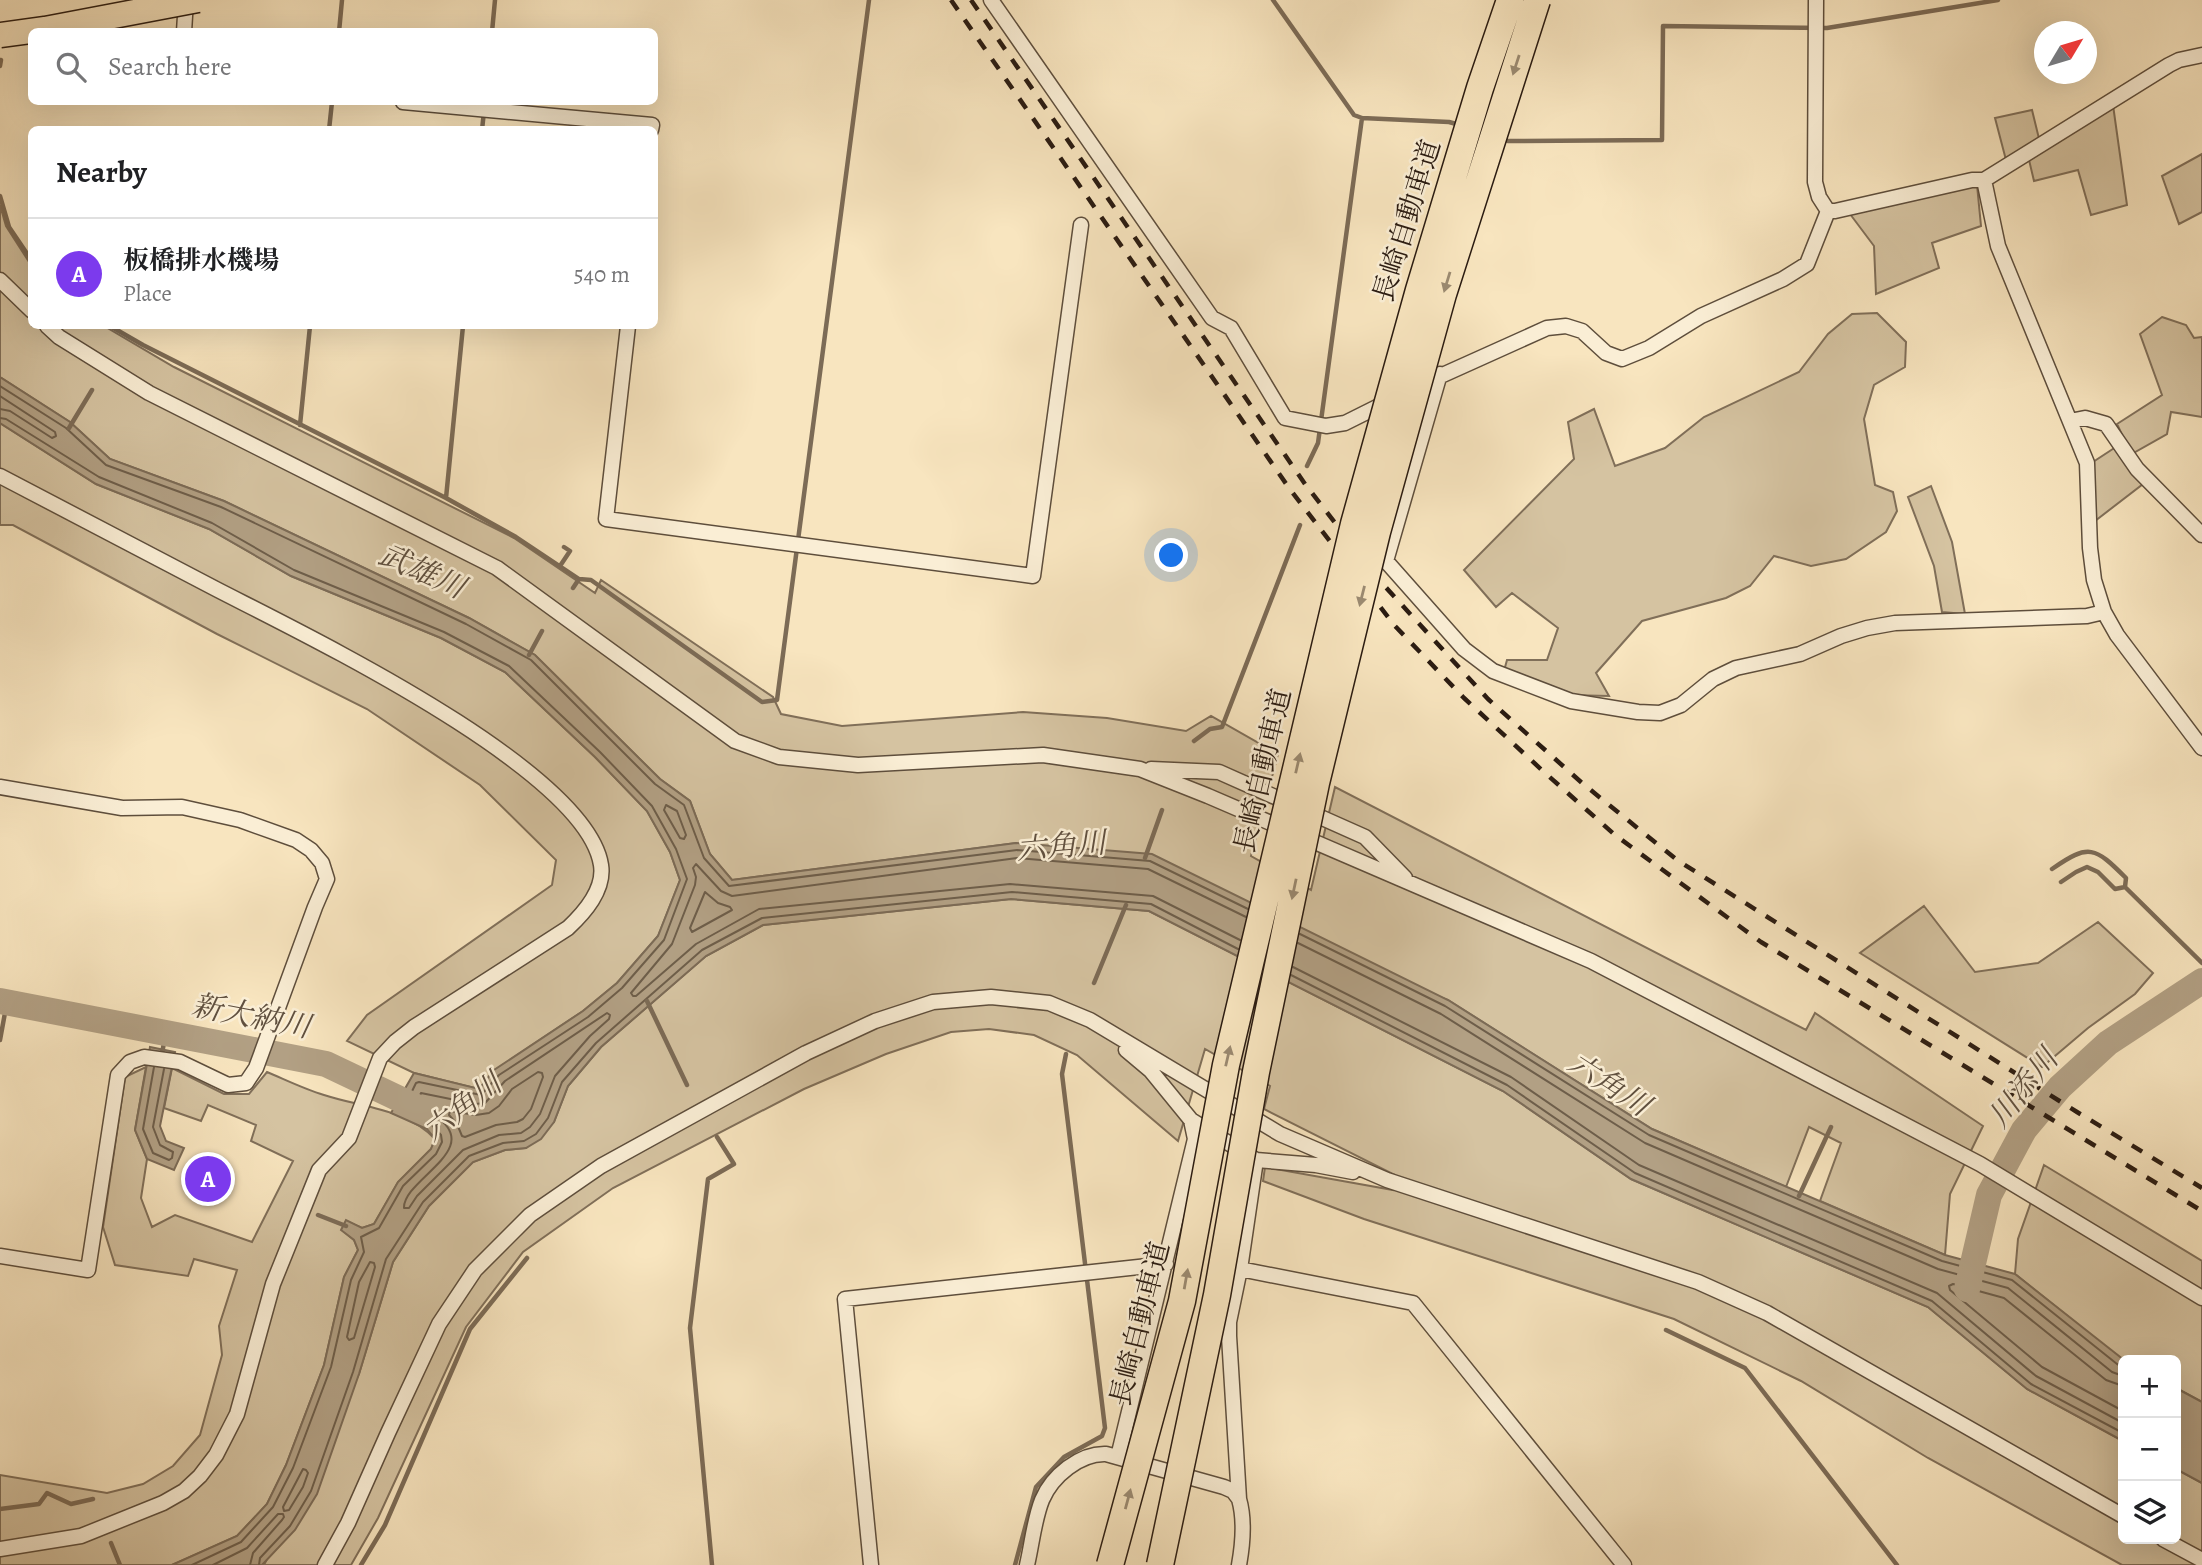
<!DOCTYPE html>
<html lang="en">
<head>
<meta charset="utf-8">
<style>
	:root { --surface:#fff; --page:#f6f6f6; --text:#202124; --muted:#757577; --line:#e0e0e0; --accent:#7c3aed }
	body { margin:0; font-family:Alegreya,"Noto Serif JP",serif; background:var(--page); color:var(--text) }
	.controls { position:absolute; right:21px; bottom:21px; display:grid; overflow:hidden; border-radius:10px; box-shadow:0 7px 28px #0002 }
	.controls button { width:63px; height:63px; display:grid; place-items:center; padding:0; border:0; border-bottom:2px solid var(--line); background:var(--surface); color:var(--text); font:35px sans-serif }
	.compass { position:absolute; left:2034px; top:21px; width:63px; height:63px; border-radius:50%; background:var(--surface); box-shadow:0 7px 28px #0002; rotate:52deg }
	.you { position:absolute; left:1172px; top:556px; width:24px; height:24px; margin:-18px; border:5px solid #fff; border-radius:50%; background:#1a73e8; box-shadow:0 0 0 10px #1a73e833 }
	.badge { display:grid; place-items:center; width:46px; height:46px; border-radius:50%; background:var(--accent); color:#fff; font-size:23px; font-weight:700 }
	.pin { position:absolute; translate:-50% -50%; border:4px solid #fff; box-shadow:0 2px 7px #0006 }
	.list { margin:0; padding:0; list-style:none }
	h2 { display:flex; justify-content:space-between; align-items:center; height:91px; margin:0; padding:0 28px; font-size:30px }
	h2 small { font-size:23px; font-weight:400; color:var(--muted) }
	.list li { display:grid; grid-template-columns:46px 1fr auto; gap:21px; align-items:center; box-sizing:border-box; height:112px; padding:0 28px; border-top:2px solid var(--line) }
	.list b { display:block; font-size:26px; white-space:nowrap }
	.list p { margin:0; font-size:23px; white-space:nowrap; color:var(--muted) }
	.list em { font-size:23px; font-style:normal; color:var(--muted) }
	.icon { flex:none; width:38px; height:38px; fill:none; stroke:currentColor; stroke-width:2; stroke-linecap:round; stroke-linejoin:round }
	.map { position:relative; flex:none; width:2202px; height:1565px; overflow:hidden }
	.search { position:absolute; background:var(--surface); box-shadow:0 7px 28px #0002; left:28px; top:28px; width:630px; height:77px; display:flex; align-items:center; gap:18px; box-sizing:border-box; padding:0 24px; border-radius:10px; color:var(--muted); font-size:26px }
	.panel { position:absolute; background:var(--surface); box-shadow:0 7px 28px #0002; left:28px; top:126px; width:630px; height:203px; border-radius:10px }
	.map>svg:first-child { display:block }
	.green { fill:#d5c3a1; stroke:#806f59; stroke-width:2 }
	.water { fill:#b2a084; stroke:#7c6b56; stroke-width:2 }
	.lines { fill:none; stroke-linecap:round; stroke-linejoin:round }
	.shore { stroke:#6e5e4a; stroke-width:2 }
	.stream { stroke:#7c6b56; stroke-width:4.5 }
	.river { stroke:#b2a084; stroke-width:26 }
	.minor-casing { stroke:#5e4e3c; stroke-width:17 }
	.minor { stroke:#faeed5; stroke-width:14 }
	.rail { stroke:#2a1b11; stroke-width:4.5; stroke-dasharray:12 12; stroke-linecap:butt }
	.trunk-bridge-casing { stroke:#2a1b11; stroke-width:27; stroke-linecap:butt }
	.motorway-bridge-casing { stroke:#2a1b11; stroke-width:29; stroke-linecap:butt }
	.trunk-bridge { stroke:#f8e5bf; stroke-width:24 }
	.motorway-bridge { stroke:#f8e5bf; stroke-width:26 }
	.oneway { fill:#9b8a71 }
	.labels { text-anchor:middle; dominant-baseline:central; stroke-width:5; stroke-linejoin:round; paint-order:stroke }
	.street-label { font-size:28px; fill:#2a1b11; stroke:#faeed5 }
	.water-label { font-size:30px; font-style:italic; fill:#60503f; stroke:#faeed5 }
</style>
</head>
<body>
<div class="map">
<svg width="2202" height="1565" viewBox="0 0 2202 1565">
	<rect width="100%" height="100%" fill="#f8e5bf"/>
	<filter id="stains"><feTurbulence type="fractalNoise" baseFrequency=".00286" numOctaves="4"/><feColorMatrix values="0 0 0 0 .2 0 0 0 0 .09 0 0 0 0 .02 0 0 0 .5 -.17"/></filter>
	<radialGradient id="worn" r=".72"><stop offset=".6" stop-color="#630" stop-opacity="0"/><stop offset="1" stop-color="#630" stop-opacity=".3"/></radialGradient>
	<path class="green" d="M2113 105 2127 205 2091 215 2078 170 2034 181 2026 147 2006 160 1995 118 2032 110 2042 151Z
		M2202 154V212L2179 224 2162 176Z
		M1977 185 1981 226 1932 243 1939 268 1876 294 1874 246 1850 214Z
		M0 205 6 226 31 265 32 326H104L174 367 514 538 595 593 601 580 773 697 781 714 842 726 1023 712 1107 718 1186 731 1211 716 1278 754 1251 856 1311 890 1335 787 1806 1030 1815 1013 1983 1126 1950 1194 1945 1255 1820 1201 1841 1143 1809 1127 1786 1187 1652 1129 1448 1000 1016 843 732 880 710 854 690 801 660 779 535 655 469 618 224 501 110 459 70 422 0 377Z
		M1877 313 1906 342 1905 367 1874 385 1864 419 1875 485 1893 492 1897 511 1886 532 1846 559 1811 566 1774 556 1750 586 1726 598 1642 621 1596 673 1609 696 1567 695 1504 671 1507 660H1547L1558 628 1512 593 1496 607 1464 570 1574 459 1568 422 1594 409 1615 466 1665 448 1704 417 1799 372 1828 334 1852 314Z
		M2162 317 2186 325 2194 338 2202 337V417L2171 412 2167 434 2123 459 2143 484 2095 521 2093 462 2125 441 2117 424 2162 395 2140 334Z
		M0 423 96 484 209 529 291 576 441 638 505 672 595 757 647 811 670 852 680 880 658 936 617 983 583 1011 495 1070 479 1089 414 1073 347 1041 367 1015 552 885 556 860 480 785 367 709 217 634 13 525H0Z
		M1931 486 1952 542 1965 614 1942 612 1934 566 1908 497Z
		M1011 899 1149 911 1503 1091 1631 1179 1928 1307 2027 1389 2123 1441V1539H2176V1469L2202 1483V1565H2122L1928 1458 1801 1381 1674 1319 1364 1219 1263 1181 1265 1167 1393 1190 1395 1175 1264 1109 1270 1086 1205 1049 1178 1141 1077 1055 1034 1035 989 1029 951 1032 886 1054 804 1089 613 1188 523 1252 466 1327 378 1518 351 1565H262L265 1563 359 1374 393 1262 429 1206 473 1162 505 1150 526 1148 554 1122 568 1086 601 1047 706 956 763 925Z
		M1924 906 1975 972 2038 963 2098 922 2153 973 2135 994 2088 1028 2042 1067 1860 953Z
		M146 1067 135 1130 147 1159 141 1198 152 1227 175 1215 252 1242 293 1161 251 1141 256 1125 208 1105 201 1121 164 1108 172 1068 224 1094H249L267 1072C286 1080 304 1089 324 1095 360 1107 408 1109 435 1139L431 1149 398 1182 374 1224 362 1228 346 1221 342 1230 354 1240 358 1250 344 1277 324 1365 286 1465 267 1504 237 1536 172 1565H0V1475L107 1493 143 1484 173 1466 200 1435 222 1355 219 1326 237 1270 194 1259 188 1276 115 1265 103 1227 125 1077Z
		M2044 1165 2202 1261V1402L2176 1388V1360L2121 1359 2015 1274 2018 1239Z"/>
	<path class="water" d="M0 377 70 422 110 459 224 501 469 618 535 655 660 779 690 801 710 854 732 880 1016 843 1152 854 1448 1000 1652 1129 1945 1255 2015 1274 2124 1360 2123 1441 2027 1389 1928 1307 1631 1179 1503 1091 1149 911 1011 899 763 925 706 956 601 1047 568 1086 554 1122 541 1139 526 1148 505 1150 473 1162 429 1206 393 1262 359 1374 317 1494 295 1530 262 1565H172L237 1536 267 1504 286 1465 324 1365 344 1277 358 1250 354 1240 341 1230 346 1220 362 1228 374 1224 398 1182 431 1149 435 1139 427 1129 391 1113 414 1073 479 1089 494 1070 583 1011 617 983 658 936 680 880 670 852 647 811 595 757 505 672 441 638 291 576 209 529 96 484 0 423Z
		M150 1047 175 1052 160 1126 166 1141 184 1148 174 1170 147 1159 135 1130Z
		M2176 1388 2202 1402V1483L2176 1469Z"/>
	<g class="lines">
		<path class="shore" d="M0 386 66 428 106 465 221 507 466 624 531 660 655 784 684 805 704 858 729 886 1017 850 1150 861 1248 909
			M0 396 55 432 56 436 52 438 10 411 0 409
			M0 418 6 419 99 477 212 523 294 570 444 632 509 666 600 752 652 806 676 849 687 879 664 940 622 988 588 1017 499 1075 481 1095 419 1082 416 1083 403 1110 431 1124 441 1135 442 1142 436 1154 403 1186 379 1228 361 1237 364 1252 351 1280 331 1367 293 1468 273 1507 241 1542 192 1565
			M666 805 677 811 686 835 684 839 680 838 664 810Z
			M705 892 718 903 730 907 732 910 692 932 690 928Z
			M1300 934 1445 1006 1649 1135 1942 1261 2012 1280 2117 1364 2123 1367
			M1240 940 1153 896 1010 884 759 909 696 944 636 996H633L631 993 672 944 695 885 696 877 693 868 696 864 721 891 732 896 1017 858 1148 869 1246 917
			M1298 943 1441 1014 1645 1143 1938 1269 2008 1288 2112 1372 2123 1376
			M1293 967 1511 1077 1639 1165 1937 1293 2036 1376 2123 1423
			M1291 975 1507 1085 1635 1173 1932 1301 2031 1384 2123 1433
			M607 1013 610 1015 609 1019 590 1036 555 1076 540 1114 530 1127 521 1133 499 1135 463 1150 417 1196 409 1208H404C403 1179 486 1149 435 1116 429 1112 421 1110 415 1106L421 1093 475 1104 485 1103 505 1081Z
			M154 1067 143 1129 153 1153 169 1160 172 1158 173 1152 160 1145 153 1127 164 1069
			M538 1072 542 1073 543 1077 531 1109 523 1119 517 1122 496 1125 465 1137 462 1136 457 1124 449 1115 450 1111 476 1115 489 1113 499 1106 512 1089Z
			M370 1262 374 1263 375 1267 354 1338 349 1340 347 1337 359 1282Z
			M2123 1386 2106 1380 2004 1298 1953 1284 1949 1286 1950 1290 2042 1367 2123 1411
			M303 1469 306 1470 308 1473 303 1487 289 1510 284 1511 283 1507Z
			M213 1565 247 1548 278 1514H283L284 1517 282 1520 253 1553 250 1565
			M259 1565 260 1558 290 1526 311 1491 353 1372 386 1259 423 1202 469 1156 503 1143 524 1141 536 1134 548 1118 562 1082 596 1043 702 950 762 918 1012 892 1151 904 1238 949"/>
		<path class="stream" d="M1273 0 1354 115 1362 118 1449 122 1460 125
			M339 32 342 0
			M492 32 495 0
			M0 66 1 60
			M329 130 332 102
			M482 130 485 102
			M1501 138 1508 141 1662 140 1663 26 1827 28 1998 0
			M0 196 9 227 32 261
			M110 326 143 345 446 498 516 537 579 579 573 588
			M300 425 310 326
			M69 428 92 390
			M1307 466 1318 443 1362 118
			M446 498 463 326
			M560 566 570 551 564 547
			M579 579 591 580 762 702 777 700 869 0
			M529 655 542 631
			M1194 741 1210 729 1222 727 1300 525
			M1145 858 1162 810
			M2052 869C2089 843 2095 847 2126 878L2125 887 2202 963
			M2061 882 2076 872 2087 867 2098 872 2115 889 2125 887
			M1094 983 1126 905
			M647 1001 687 1085
			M0 1040 7 1002
			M162 1053 166 1033
			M1799 1196 1831 1127
			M318 1215 346 1226
			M1666 1330 1745 1368 1897 1565
			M0 1509 39 1504 47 1493 71 1504 93 1499
			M111 1543 120 1565
			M361 1565 385 1525 470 1329 527 1258
			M712 1565 690 1328 708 1179 734 1164 717 1137
			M1015 1565 1036 1487 1064 1457 1102 1436 1105 1428 1062 1074 1066 1054"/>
		<path class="river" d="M0 1001 326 1064 429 1113
			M1967 1289 1989 1195 2024 1130 2060 1087 2108 1043 2202 981"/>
		<g class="minor-casing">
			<path id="minor" d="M991 0 1212 318 1231 328 1285 418 1326 426 1345 423 1389 401
				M1816 0 1815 182 1819 197 1828 211
				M184 32 186 0
				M403 102 652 125 651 130
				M1984 180 1998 246 2087 463 2090 548 2094 580 2104 612 2117 635 2202 748
				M1828 211H1835L1972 180H1984L2169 65 2179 60 2202 55
				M0 280 32 311
				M47 326 59 337 149 393 497 568 735 741 779 757 858 765 1043 755 1140 769 1208 796 1591 961 1980 1164 2202 1298
				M628 326 606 519 1033 576 1081 225
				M1440 374 1386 561 1464 649 1493 671 1571 701 1638 712 1660 713 1681 705 1713 679 1736 668 1800 654 1841 636 1867 628 1895 623 2087 616 2104 612
				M1416 387 1547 328 1566 326 1582 331 1606 353 1622 359 1649 348 1701 316 1783 279 1807 264 1828 211
				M2070 421 2085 418 2106 424 2137 469 2202 535
				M0 476C72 514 144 551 216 589 301 633 586 769 601 865 605 890 584 913 568 928L414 1027 395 1042 380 1058 349 1138 319 1170 273 1284 237 1414 216 1455 200 1476 184 1491 163 1503 81 1536 0 1549
				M1151 769 1219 772 1365 837 1405 878
				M0 787 122 808 182 807 240 820 296 840 311 850 322 863 327 879 315 907 256 1068 246 1083 228 1085 180 1062 144 1057 130 1062 118 1075 88 1270 0 1256
				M1126 1050 1151 1071 1191 1120 1256 1160 1316 1165 1353 1172
				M1240 1269 1256 1160
				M1118 1457 1195 1139 1191 1120
				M2163 1539 2202 1560
				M325 1565 348 1523 388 1433 439 1324 475 1270 530 1215 601 1166 806 1053 875 1021 933 1002 991 997 1049 1003 1090 1020 1280 1134 1387 1180 1698 1282 1767 1313 2123 1516
				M871 1565 845 1299 1166 1264
				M1027 1565C1032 1544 1034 1520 1042 1500 1052 1476 1080 1453 1106 1454L1224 1487 1233 1491 1239 1499
				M1239 1565C1243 1543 1245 1520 1239 1499L1229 1336V1322L1240 1269 1413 1303 1624 1565"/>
		</g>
		<use href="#minor" class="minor"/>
		<path class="rail" d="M951 0 1289 488 1395 626 1464 698 1544 772 1615 835 1761 942 2202 1211
			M971 0 1305 484 1380 581 1488 699 1582 783 1677 860 2077 1112 2202 1188"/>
		<g class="trunk-bridge-casing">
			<path id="trunk-bridge" d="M0 35 45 29 198 0"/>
		</g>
		<g class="motorway-bridge-casing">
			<path id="motorway-bridge" d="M1110 1565 1182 1301 1226 1065 1354 524 1419 290 1480 88 1510 0
				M1160 1565 1217 1295 1256 1072 1316 783 1377 532 1443 294 1537 0"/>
		</g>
		<use href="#trunk-bridge" class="trunk-bridge"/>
		<use href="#motorway-bridge" class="motorway-bridge"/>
	</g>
	<defs><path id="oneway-solid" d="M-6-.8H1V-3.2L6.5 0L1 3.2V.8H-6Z" transform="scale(1.75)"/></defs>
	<g class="oneway">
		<use href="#oneway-solid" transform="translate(1516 65) rotate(108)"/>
		<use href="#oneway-solid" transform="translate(1447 282) rotate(107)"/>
		<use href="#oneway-solid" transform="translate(1362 596) rotate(104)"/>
		<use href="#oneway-solid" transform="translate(1298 763) rotate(-77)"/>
		<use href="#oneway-solid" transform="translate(1294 889) rotate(102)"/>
		<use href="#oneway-solid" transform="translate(1228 1056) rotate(-77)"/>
		<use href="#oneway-solid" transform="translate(1186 1279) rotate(-80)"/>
		<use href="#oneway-solid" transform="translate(1128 1499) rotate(-75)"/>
	</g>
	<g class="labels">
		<g class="street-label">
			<text transform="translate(1407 221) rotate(-73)">長崎自動車道</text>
			<text transform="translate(1263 771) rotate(-77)">長崎自動車道</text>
			<text transform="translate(1140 1324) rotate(-76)">長崎自動車道</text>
		</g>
		<g class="water-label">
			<text transform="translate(422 571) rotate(24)">武雄川</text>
			<text transform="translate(1061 846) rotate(-5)">六角川</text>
			<text transform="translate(251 1016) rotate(11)">新大納川</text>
			<text transform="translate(1609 1084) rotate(33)">六角川</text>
			<text transform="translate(2023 1088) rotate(-51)">川添川</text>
			<text transform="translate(462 1107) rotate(-38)">六角川</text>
		</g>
	</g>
	<rect width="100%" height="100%" filter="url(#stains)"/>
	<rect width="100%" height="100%" fill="url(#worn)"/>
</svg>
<div class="controls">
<button>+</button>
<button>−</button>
<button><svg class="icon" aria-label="layers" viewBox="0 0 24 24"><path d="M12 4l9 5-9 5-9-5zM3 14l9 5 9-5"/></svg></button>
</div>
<svg class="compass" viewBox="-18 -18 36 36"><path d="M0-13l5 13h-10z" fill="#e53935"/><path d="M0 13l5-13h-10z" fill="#757577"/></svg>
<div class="you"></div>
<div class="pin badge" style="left:208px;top:1179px">A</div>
<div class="search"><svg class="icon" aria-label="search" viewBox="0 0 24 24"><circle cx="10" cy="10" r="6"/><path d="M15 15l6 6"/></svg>Search here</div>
<section class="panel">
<h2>Nearby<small></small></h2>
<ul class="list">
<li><span class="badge">A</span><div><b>板橋排水機場</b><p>Place</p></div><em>540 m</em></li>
</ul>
</section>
</div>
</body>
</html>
